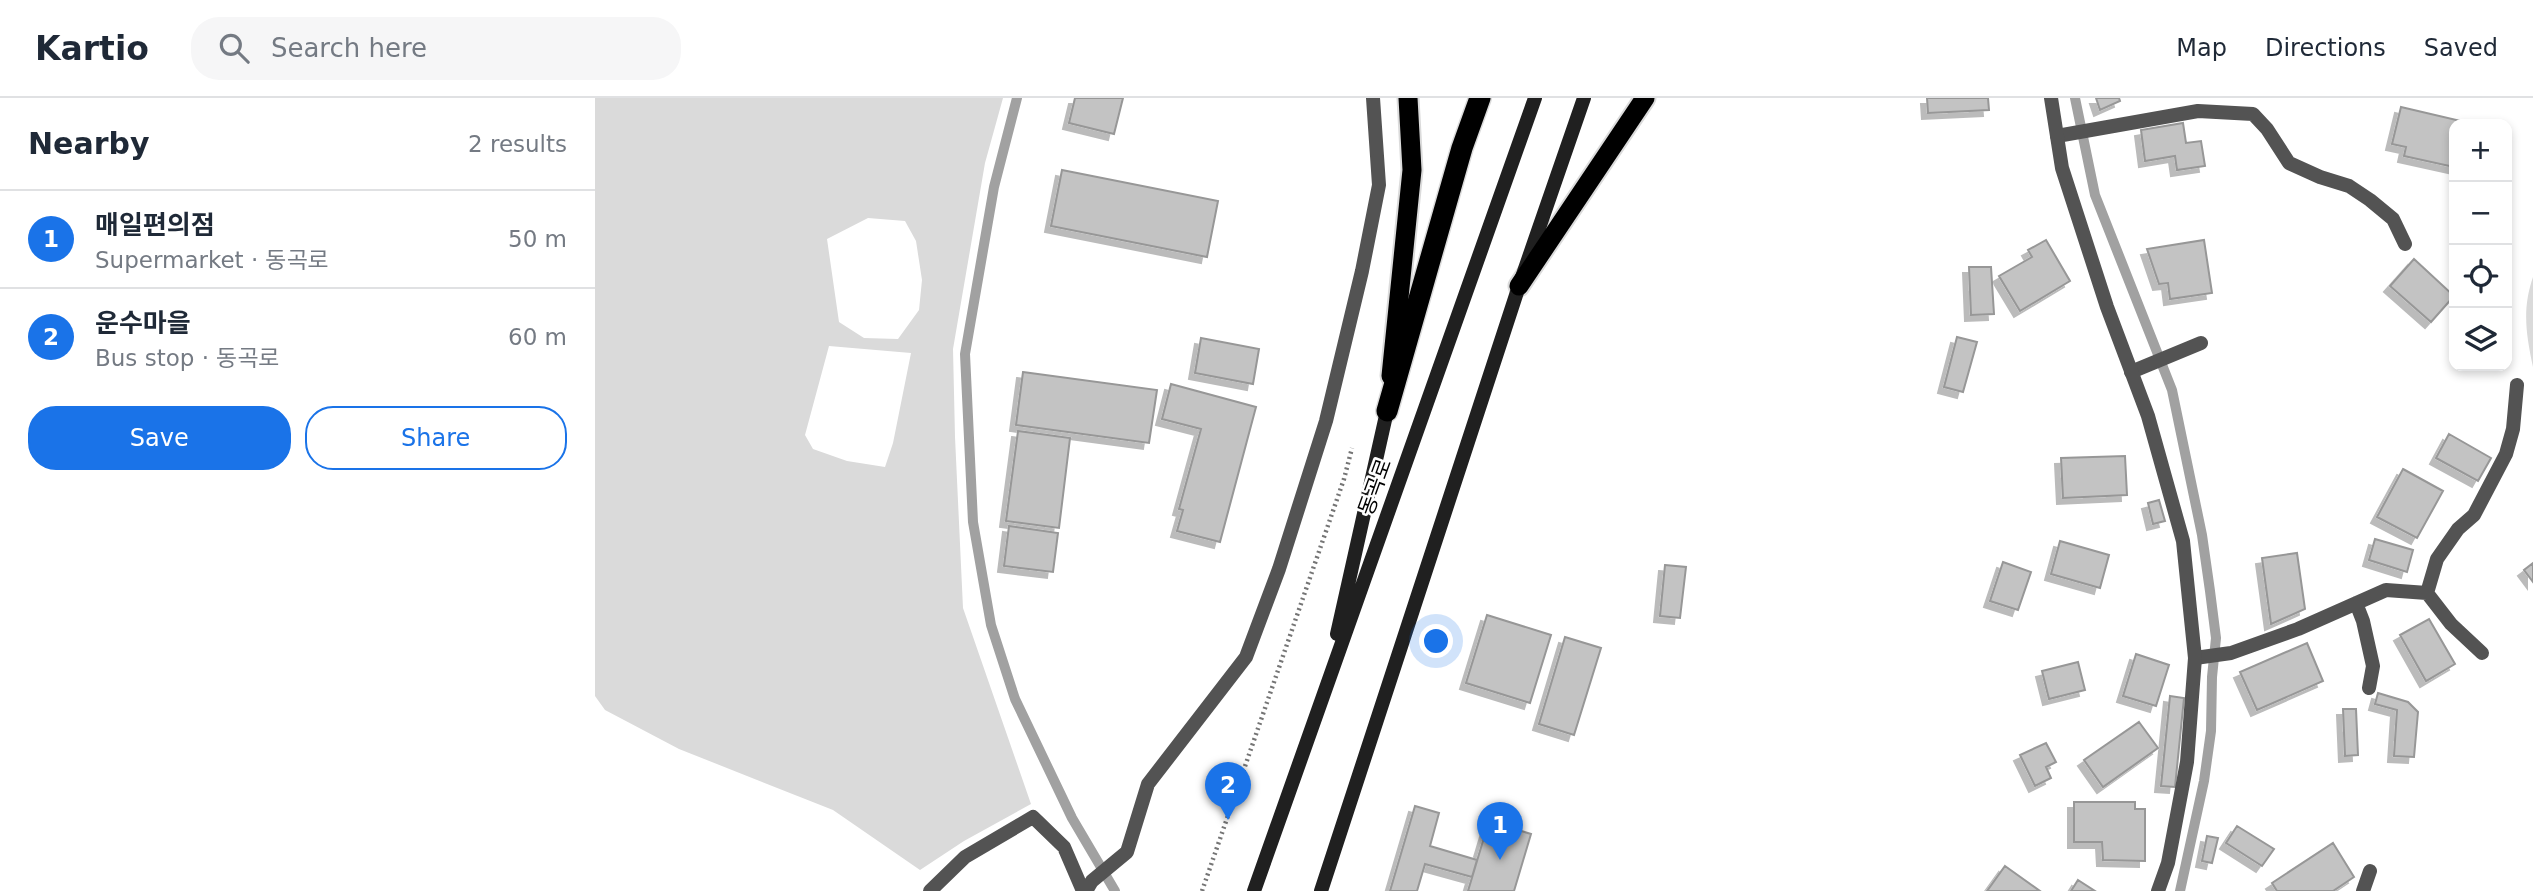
<!DOCTYPE html>
<html lang="en">
<head>
<meta charset="utf-8">
<style>
	:root { --surface:#fff; --page:#f6f6f7; --text:#1f2937; --muted:#747a83; --line:#e0e1e3; --accent:#1a73e8 }
	body { margin:0; font-family:"DejaVu Sans","Noto Sans KR",sans-serif; background:var(--page); color:var(--text) }
	.controls { position:absolute; right:21px; top:21px; display:grid; overflow:hidden; border-radius:14px; box-shadow:0 4px 10px #0003 }
	.controls button { width:63px; height:63px; display:grid; place-items:center; padding:0; border:0; border-bottom:2px solid var(--line); background:var(--surface); color:var(--text); font:35px sans-serif }
	.you { position:absolute; left:842px; top:544px; width:24px; height:24px; margin:-18px; border:5px solid #fff; border-radius:50%; background:#1a73e8; box-shadow:0 0 0 10px #1a73e833 }
	.badge { display:grid; place-items:center; width:46px; height:46px; border-radius:50%; background:var(--accent); color:#fff; font-size:23px; font-weight:700 }
	.pin { position:absolute; translate:-50% -58px; filter:drop-shadow(0 2px 4px #0008) }
	.pin::after { content:''; position:absolute; top:37px; width:24px; height:21px; background:inherit; clip-path:polygon(0 0,100% 0,50% 100%) }
	.list { margin:0; padding:0; list-style:none }
	h2 { display:flex; justify-content:space-between; align-items:center; height:91px; margin:0; padding:0 28px; font-size:30px }
	h2 small { font-size:23px; font-weight:400; color:var(--muted) }
	.list li { display:grid; grid-template-columns:46px 1fr auto; gap:21px; align-items:center; box-sizing:border-box; height:98px; padding:0 28px; border-top:2px solid var(--line) }
	.list b { display:block; font-size:26px; white-space:nowrap }
	.list p { margin:0; font-size:23px; white-space:nowrap; color:var(--muted) }
	.list em { font-size:23px; font-style:normal; color:var(--muted) }
	.actions { display:flex; gap:14px; padding:21px 28px }
	.actions a { flex:1; padding:16px 0; border:2px solid var(--accent); border-radius:28px; text-align:center; font-size:24px; color:var(--accent) }
	.actions .main { background:var(--accent); color:#fff }
	.icon { flex:none; width:38px; height:38px; fill:none; stroke:currentColor; stroke-width:2; stroke-linecap:round; stroke-linejoin:round }
	.map { position:relative; flex:none; width:1938px; height:793px; overflow:hidden }
	header { display:flex; align-items:center; gap:42px; box-sizing:border-box; height:98px; padding:0 35px; background:var(--surface); border-bottom:2px solid var(--line) }
	header strong { font-size:33px }
	nav { display:flex; gap:38px; margin-inline-start:auto; font-size:24px }
	.search { width:490px; height:63px; background:var(--page); display:flex; align-items:center; gap:18px; box-sizing:border-box; padding:0 24px; border-radius:28px; color:var(--muted); font-size:26px }
	main { display:flex }
	aside { flex:1; background:var(--surface) }
	.map>svg:first-child { display:block }
	.green { fill:#dadada; fill-rule:evenodd }
	.lines { fill:none; stroke-linecap:round; stroke-linejoin:round }
	.stream { stroke:#a1a1a1; stroke-width:10 }
	.building { fill:#c3c3c3; stroke:#979797; stroke-width:2; filter:url(#shadow) }
	.trunk-casing { stroke:#dbdbdb; stroke-width:23 }
	.motorway-casing { stroke:#dbdbdb; stroke-width:24 }
	.path { stroke:#757575; stroke-width:4.5; stroke-dasharray:2 3.5; stroke-linecap:butt }
	.service { stroke:#535353; stroke-width:14 }
	.minor { stroke:#535353; stroke-width:14 }
	.secondary { stroke:#202020; stroke-width:14 }
	.trunk { stroke:#000; stroke-width:19 }
	.motorway { stroke:#000; stroke-width:21 }
	.labels { text-anchor:middle; dominant-baseline:central; stroke-width:5; stroke-linejoin:round; paint-order:stroke }
	.street-label { font-size:21px; fill:#000; stroke:#fff }
</style>
</head>
<body>
<header>
<strong>Kartio</strong>
<div class="search"><svg class="icon" aria-label="search" viewBox="0 0 24 24"><circle cx="10" cy="10" r="6"/><path d="M15 15l6 6"/></svg>Search here</div>
<nav><a>Map</a><a>Directions</a><a>Saved</a></nav>
</header>
<main>
<aside>
<h2>Nearby<small>2 results</small></h2>
<ul class="list">
<li><span class="badge">1</span><div><b>매일편의점</b><p>Supermarket · 동곡로</p></div><em>50 m</em></li>
<li><span class="badge">2</span><div><b>운수마을</b><p>Bus stop · 동곡로</p></div><em>60 m</em></li>
</ul>
<div class="actions"><a class="main">Save</a><a>Share</a></div>
</aside>
<div class="map">
<svg width="1938" height="793" viewBox="0 0 1938 793">
	<defs>
		<filter id="shadow"><feDropShadow dx="-6" dy="6" stdDeviation="0" flood-color="#0004"/></filter>
	</defs>
	<rect width="100%" height="100%" fill="#fff"/>
	<path class="green" d="M0 0H408L390 65 358 251 360 339 368 510 436 706 369 743 325 772 238 712 84 651 10 612 0 598ZM273 120 310 123 321 143 327 182 324 212 303 241 269 240 244 224 232 141ZM234 248 316 255 298 345 290 369 252 363 218 351 210 337Z
		M1938 179V269C1931 236 1927 211 1938 179Z"/>
	<g class="lines">
		<path class="stream" d="M422 0 399 89 370 256 378 424 396 527 420 601 477 720 520 793
			M1480 0 1500 97 1577 292 1607 437 1615 493 1621 540 1617 579 1616 633 1609 683 1585 793"/>
	</g>
	<path class="building" d="M480 0H528L519 36 474 25Z
		M1332 0H1393L1394 12 1333 15Z
		M1501 0H1524L1525 3 1505 12Z
		M1806 9 1870 24V26H1859V69L1809 58 1811 49 1797 46Z
		M1588 25 1591 45 1606 43 1610 68 1582 72 1580 58 1550 63 1546 32Z
		M467 72 623 103 612 159 456 128Z
		M1451 142 1475 183 1425 213 1404 178 1437 159 1433 152Z
		M1609 142 1617 195 1575 201 1573 185 1564 186 1552 151Z
		M1819 161 1859 198 1836 224 1795 188Z
		M1374 169H1396L1399 216 1376 217Z
		M1362 239 1382 244 1368 294 1349 289Z
		M606 240 664 251 658 286 600 275Z
		M428 274 562 292 554 345 421 327Z
		M576 286 661 309 625 444 582 433 588 412 584 411 606 331 567 321Z
		M423 333 475 340 464 430 411 423Z
		M1854 336 1896 360 1883 383 1841 360Z
		M1530 358 1532 397 1468 400 1466 360Z
		M1808 371 1848 393 1822 440 1782 419Z
		M1564 402 1570 423 1558 426 1553 405Z
		M414 428 463 435 458 474 409 468Z
		M1780 441 1818 452 1812 474 1774 462Z
		M1465 443 1514 457 1505 490 1456 476Z
		M1702 455 1710 511 1676 526 1667 460Z
		M1408 464 1436 474 1423 512 1395 503Z
		M1938 465V484L1929 472Z
		M1070 467 1091 469 1085 520 1065 518Z
		M892 517 956 537 935 605 871 585Z
		M1834 521 1860 566 1831 583 1805 537Z
		M970 539 1006 550 979 637 944 626Z
		M1712 545 1728 583 1662 612 1645 574Z
		M1541 556 1574 567 1561 608 1528 598Z
		M1483 564 1490 592 1454 601 1447 573Z
		M1783 595 1813 604 1823 614 1819 659 1799 658 1802 612 1780 606Z
		M1575 598 1589 600 1580 689 1566 688Z
		M1748 611H1761L1763 657 1750 658Z
		M1544 624 1563 650 1508 689 1489 662Z
		M1451 645 1461 664 1451 669 1456 680 1440 688 1425 657Z
		M1479 704H1540V711H1550V763L1508 762 1507 744H1479Z
		M820 708 844 715 835 748 882 762 877 779 830 766 822 793H795Z
		M894 723 936 736 919 793H873Z
		M1642 728 1679 751 1667 768 1631 745Z
		M1612 738 1623 740 1617 765 1607 763Z
		M1738 745 1759 779 1738 793H1682L1677 785Z
		M1410 768 1445 793H1392Z
		M1483 782 1500 793H1476Z"/>
	<g class="lines">
		<g class="trunk-casing">
			<path id="trunk" d="M924 188 1050 0
				M796 278 817 72 813 0"/>
		</g>
		<g class="motorway-casing">
			<path id="motorway" d="M792 313 867 50 885 0"/>
		</g>
		<path class="path" d="M607 793 749 381 757 350"/>
		<path class="service" d="M1462 38 1603 13 1658 16 1672 31 1694 65 1725 79 1754 88 1775 102 1798 121 1810 146
			M1536 274 1606 245
			M1832 495 1842 461 1863 431 1879 417 1911 356 1918 331 1922 287
			M1761 505 1768 523 1778 568 1774 590
			M1600 560 1636 555 1703 531 1791 492 1832 495 1856 526 1887 555
			M335 793 370 759 438 719 469 749 488 793
			M491 793 497 783 532 754 553 686 651 559 684 471 731 323 767 173 784 87 778 0
			M1768 793 1775 773"/>
		<path class="minor" d="M1456 0 1467 70 1512 209 1553 318 1588 443 1600 560 1592 664 1573 765 1563 793"/>
		<path class="secondary" d="M742 536 792 313
			M659 793 940 0
			M726 793 924 188 989 0"/>
		<use href="#trunk" class="trunk"/>
		<use href="#motorway" class="motorway"/>
	</g>
	<g class="labels">
		<g class="street-label">
			<text transform="translate(780 389) rotate(-70)">동곡로</text>
		</g>
	</g>
</svg>
<div class="controls">
<button>+</button>
<button>−</button>
<button><svg class="icon" aria-label="locate" viewBox="0 0 24 24"><circle cx="12" cy="12" r="6"/><path d="M12 2v4M12 18v4M2 12h4M18 12h4"/></svg></button>
<button><svg class="icon" aria-label="layers" viewBox="0 0 24 24"><path d="M12 4l9 5-9 5-9-5zM3 14l9 5 9-5"/></svg></button>
</div>
<div class="you"></div>
<div class="pin badge" style="left:905px;top:762px">1</div>
<div class="pin badge" style="left:633px;top:722px">2</div>
</div>
</main>
</body>
</html>
